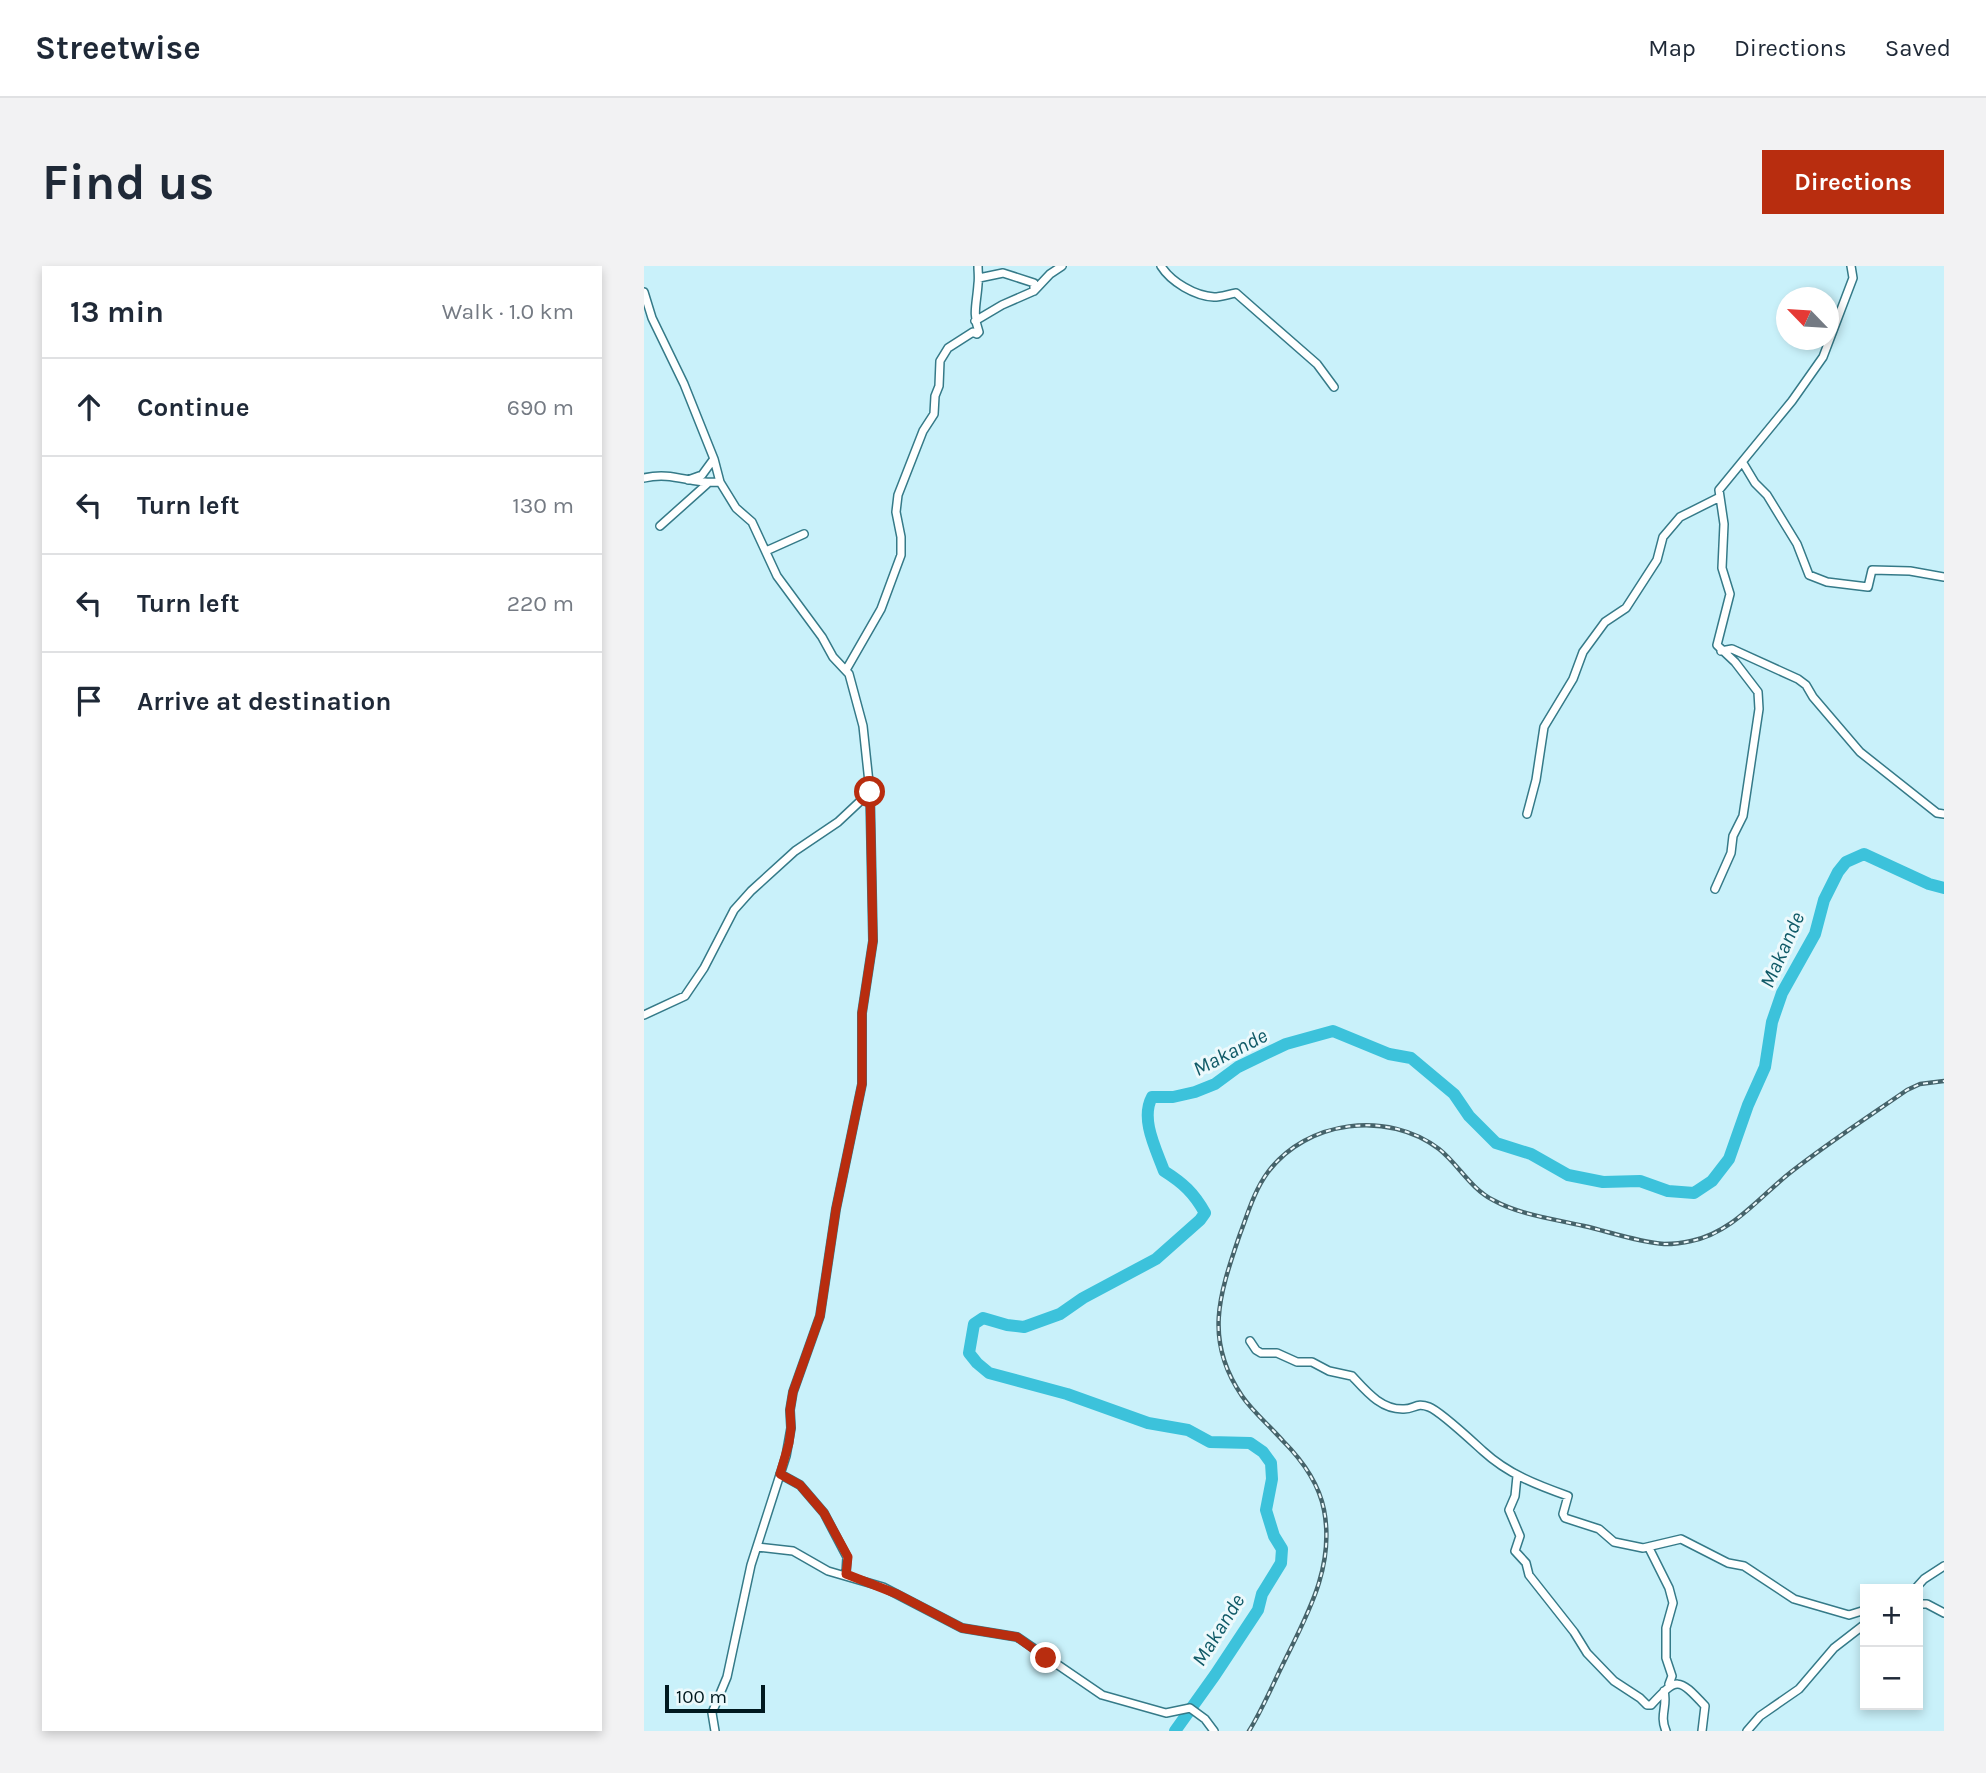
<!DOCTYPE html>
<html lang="en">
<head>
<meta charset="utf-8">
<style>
	:root { --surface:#fff; --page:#f2f2f3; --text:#1f2937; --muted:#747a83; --line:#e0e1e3; --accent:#b82d0f }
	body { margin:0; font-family:Karla,sans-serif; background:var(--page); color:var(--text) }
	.controls { position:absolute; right:21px; bottom:21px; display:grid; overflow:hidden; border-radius:0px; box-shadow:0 4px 10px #0003 }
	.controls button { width:63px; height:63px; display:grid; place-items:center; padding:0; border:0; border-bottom:2px solid var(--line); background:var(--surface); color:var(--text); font:35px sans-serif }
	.compass { position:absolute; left:1132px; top:21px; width:63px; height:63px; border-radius:50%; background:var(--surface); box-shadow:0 4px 10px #0003; rotate:295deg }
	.scale { position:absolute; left:21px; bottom:18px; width:100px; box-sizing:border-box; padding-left:7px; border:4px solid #00191f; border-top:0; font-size:19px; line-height:24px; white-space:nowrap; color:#00191f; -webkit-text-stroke:5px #ecf9fc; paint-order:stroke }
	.stop { position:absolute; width:21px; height:21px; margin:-16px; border:5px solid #b82d0f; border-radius:50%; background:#fff }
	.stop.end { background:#b82d0f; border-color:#fff; box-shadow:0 2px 7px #0008 }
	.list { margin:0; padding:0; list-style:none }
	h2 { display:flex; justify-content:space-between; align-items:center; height:91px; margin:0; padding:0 28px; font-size:30px }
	h2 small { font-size:23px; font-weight:400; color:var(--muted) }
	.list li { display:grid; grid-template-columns:46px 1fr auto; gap:21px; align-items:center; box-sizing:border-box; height:98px; padding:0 28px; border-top:2px solid var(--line) }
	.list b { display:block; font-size:26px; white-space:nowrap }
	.list em { font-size:23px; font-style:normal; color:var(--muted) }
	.icon { flex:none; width:38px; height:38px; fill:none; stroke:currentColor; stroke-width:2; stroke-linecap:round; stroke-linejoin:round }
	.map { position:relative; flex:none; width:1300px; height:1465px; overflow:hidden; border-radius:0px }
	header { display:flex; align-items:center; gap:42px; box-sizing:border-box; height:98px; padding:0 35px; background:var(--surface); border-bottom:2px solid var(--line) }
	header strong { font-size:33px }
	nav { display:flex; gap:38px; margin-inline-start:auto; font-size:24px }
	.intro { display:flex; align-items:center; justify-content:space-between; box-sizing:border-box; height:168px; padding:0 42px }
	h1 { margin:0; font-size:49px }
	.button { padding:18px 32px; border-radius:0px; background:var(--accent); color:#fff; font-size:24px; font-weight:700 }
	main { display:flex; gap:42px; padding:0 42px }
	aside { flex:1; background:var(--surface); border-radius:0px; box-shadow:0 4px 10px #0003 }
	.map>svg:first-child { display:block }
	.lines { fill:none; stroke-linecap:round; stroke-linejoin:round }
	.river { stroke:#3cc2db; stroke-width:12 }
	.street-casing { stroke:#357a88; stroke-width:10 }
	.street { stroke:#fff; stroke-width:7 }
	.rail-casing { stroke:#45636a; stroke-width:4.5 }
	.rail { stroke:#ecf9fc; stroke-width:2; stroke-dasharray:5; stroke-linecap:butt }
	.route { stroke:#b82d0f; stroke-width:9 }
	.labels { text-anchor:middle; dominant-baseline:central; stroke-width:6; stroke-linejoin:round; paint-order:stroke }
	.water-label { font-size:21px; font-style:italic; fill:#105a67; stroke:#ecf9fc }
</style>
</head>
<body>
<header>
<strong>Streetwise</strong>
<nav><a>Map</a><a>Directions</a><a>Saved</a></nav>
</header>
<div class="intro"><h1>Find us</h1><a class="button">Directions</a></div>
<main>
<aside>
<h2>13 min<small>Walk · 1.0 km</small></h2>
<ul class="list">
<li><svg class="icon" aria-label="ahead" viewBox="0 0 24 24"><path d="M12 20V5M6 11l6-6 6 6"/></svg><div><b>Continue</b></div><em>690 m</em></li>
<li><svg class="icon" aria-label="left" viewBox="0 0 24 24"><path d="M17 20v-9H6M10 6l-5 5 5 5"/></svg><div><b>Turn left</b></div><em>130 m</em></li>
<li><svg class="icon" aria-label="left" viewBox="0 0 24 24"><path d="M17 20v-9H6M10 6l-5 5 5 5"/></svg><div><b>Turn left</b></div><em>220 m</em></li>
<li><svg class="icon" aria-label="arrive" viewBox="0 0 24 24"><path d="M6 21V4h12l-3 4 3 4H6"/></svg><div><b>Arrive at destination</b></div></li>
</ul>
</aside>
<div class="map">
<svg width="1300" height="1465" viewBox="0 0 1300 1465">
	<rect width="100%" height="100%" fill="#c9f1fa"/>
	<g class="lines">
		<path class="river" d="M531 1465 571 1409 614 1344 618 1328 637 1297 638 1283 630 1270 622 1244 628 1213 627 1197 619 1186 606 1177 566 1176 544 1164 504 1157 423 1128 345 1107 333 1097 325 1087 330 1058 339 1052 363 1059 380 1061 416 1048 439 1032 512 993 556 954 561 947C550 927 539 917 520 905 512 883 496 853 508 831H529L551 826 571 818 594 801 642 778 689 765 745 788 767 792 810 828 825 850 852 877 887 888 924 909 959 916 996 915 1024 925 1050 927 1068 915 1085 893 1104 839 1121 801 1128 756 1138 727 1171 668 1180 634 1194 606 1202 596 1220 588 1285 618 1300 622"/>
		<g class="street-casing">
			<path id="street" d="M517 0C527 16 551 30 570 31 577 31 585 28 592 27L673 98 690 121
				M390 25 406 8 418 0
				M0 26 8 52 40 118 70 193 76 216 92 242 108 256 133 310 178 371 189 391 205 408 219 460 226 526 229 675 218 747V818L192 943 176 1050 149 1126 146 1144 147 1162 142 1190 107 1299 83 1411 68 1447 71 1465
				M331 55 358 39 390 25V17L359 7 335 12
				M1099 197 1111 217 1123 229 1153 278 1165 309 1183 316 1224 321 1228 304 1266 305 1300 311
				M0 212C30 205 47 219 76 216
				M44 214 58 209 69 194
				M16 260 63 218
				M122 285 160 268
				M1077 385 1088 383 1154 413 1162 419 1169 431 1216 486 1293 547 1300 548
				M202 404 237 343 257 289V271L252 246 254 229 279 165 290 148 291 130 295 120 296 95 304 82 329 66 333 68 335 66C328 48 333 36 334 18 335 12 334 6 334 0
				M883 548 892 514 900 461 929 413 939 386 961 356 982 342 1013 294 1019 271 1036 251 1076 231
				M1071 623 1087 587 1089 570 1099 550 1115 443 1114 426 1091 396 1073 379 1086 328 1078 302 1080 258 1075 224 1148 135 1179 91 1209 12 1207 0
				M0 749 41 730 60 702 90 644 107 625 151 585 194 556 226 526
				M606 1075 612 1084 617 1087H633L653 1096H668L685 1105 708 1110C722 1125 737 1144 760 1143 771 1143 772 1136 785 1141 796 1145 829 1176 839 1185 864 1208 893 1219 924 1230L919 1248 921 1252 955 1263 970 1276 999 1282 1037 1273 1084 1297 1100 1300 1150 1333 1205 1349 1221 1344
				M136 1208 156 1219 180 1247 203 1291 202 1308
				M873 1210 871 1230 865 1244 876 1270 871 1285 882 1297 885 1309 930 1366 943 1387 970 1415 996 1432 1003 1439H1007C1033 1411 1034 1411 1061 1440L1058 1465
				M113 1281 149 1285 184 1305 239 1321 318 1362 373 1371 458 1429 522 1447 546 1442 561 1453 570 1465
				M1005 1282 1025 1322 1029 1337 1022 1362V1392L1028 1410 1025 1418
				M1271 1323 1280 1313 1300 1300
				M1274 1338H1283L1300 1347
				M1020 1425C1024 1440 1015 1449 1022 1465
				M1103 1465 1116 1450 1155 1423 1190 1382 1221 1358"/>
		</g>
		<use href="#street" class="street"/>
		<g class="rail-casing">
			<path id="rail" d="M605 1465C618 1444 628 1420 639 1398 663 1349 691 1301 680 1244 675 1218 657 1193 639 1175 626 1160 609 1146 598 1130 559 1073 576 1027 596 968 604 947 610 925 624 906 663 854 744 844 795 883 814 898 826 922 849 934 876 949 910 953 940 960 966 966 994 976 1020 978 1028 978 1039 977 1047 975 1088 967 1115 931 1147 906 1184 877 1224 851 1263 824L1276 818 1300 815"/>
		</g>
		<use href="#rail" class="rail"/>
	</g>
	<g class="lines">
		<path class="route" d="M226 526 229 675 218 747V818L192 943 176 1050 149 1126 146 1144 147 1162 145 1177 136 1208 156 1219 180 1247 204 1291 202 1308 253 1328 318 1362 373 1371 402 1392"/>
	</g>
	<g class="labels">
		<g class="water-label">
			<text transform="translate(1138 684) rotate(-66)">Makande</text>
			<text transform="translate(586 786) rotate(-27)">Makande</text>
			<text transform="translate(574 1364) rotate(-58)">Makande</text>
		</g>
	</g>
</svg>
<div class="controls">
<button>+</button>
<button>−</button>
</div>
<svg class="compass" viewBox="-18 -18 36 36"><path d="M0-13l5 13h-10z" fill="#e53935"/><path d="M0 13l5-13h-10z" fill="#747a83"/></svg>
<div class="scale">100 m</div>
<div class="stop" style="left:226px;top:526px"></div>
<div class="stop end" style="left:402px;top:1392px"></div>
</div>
</main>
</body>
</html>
